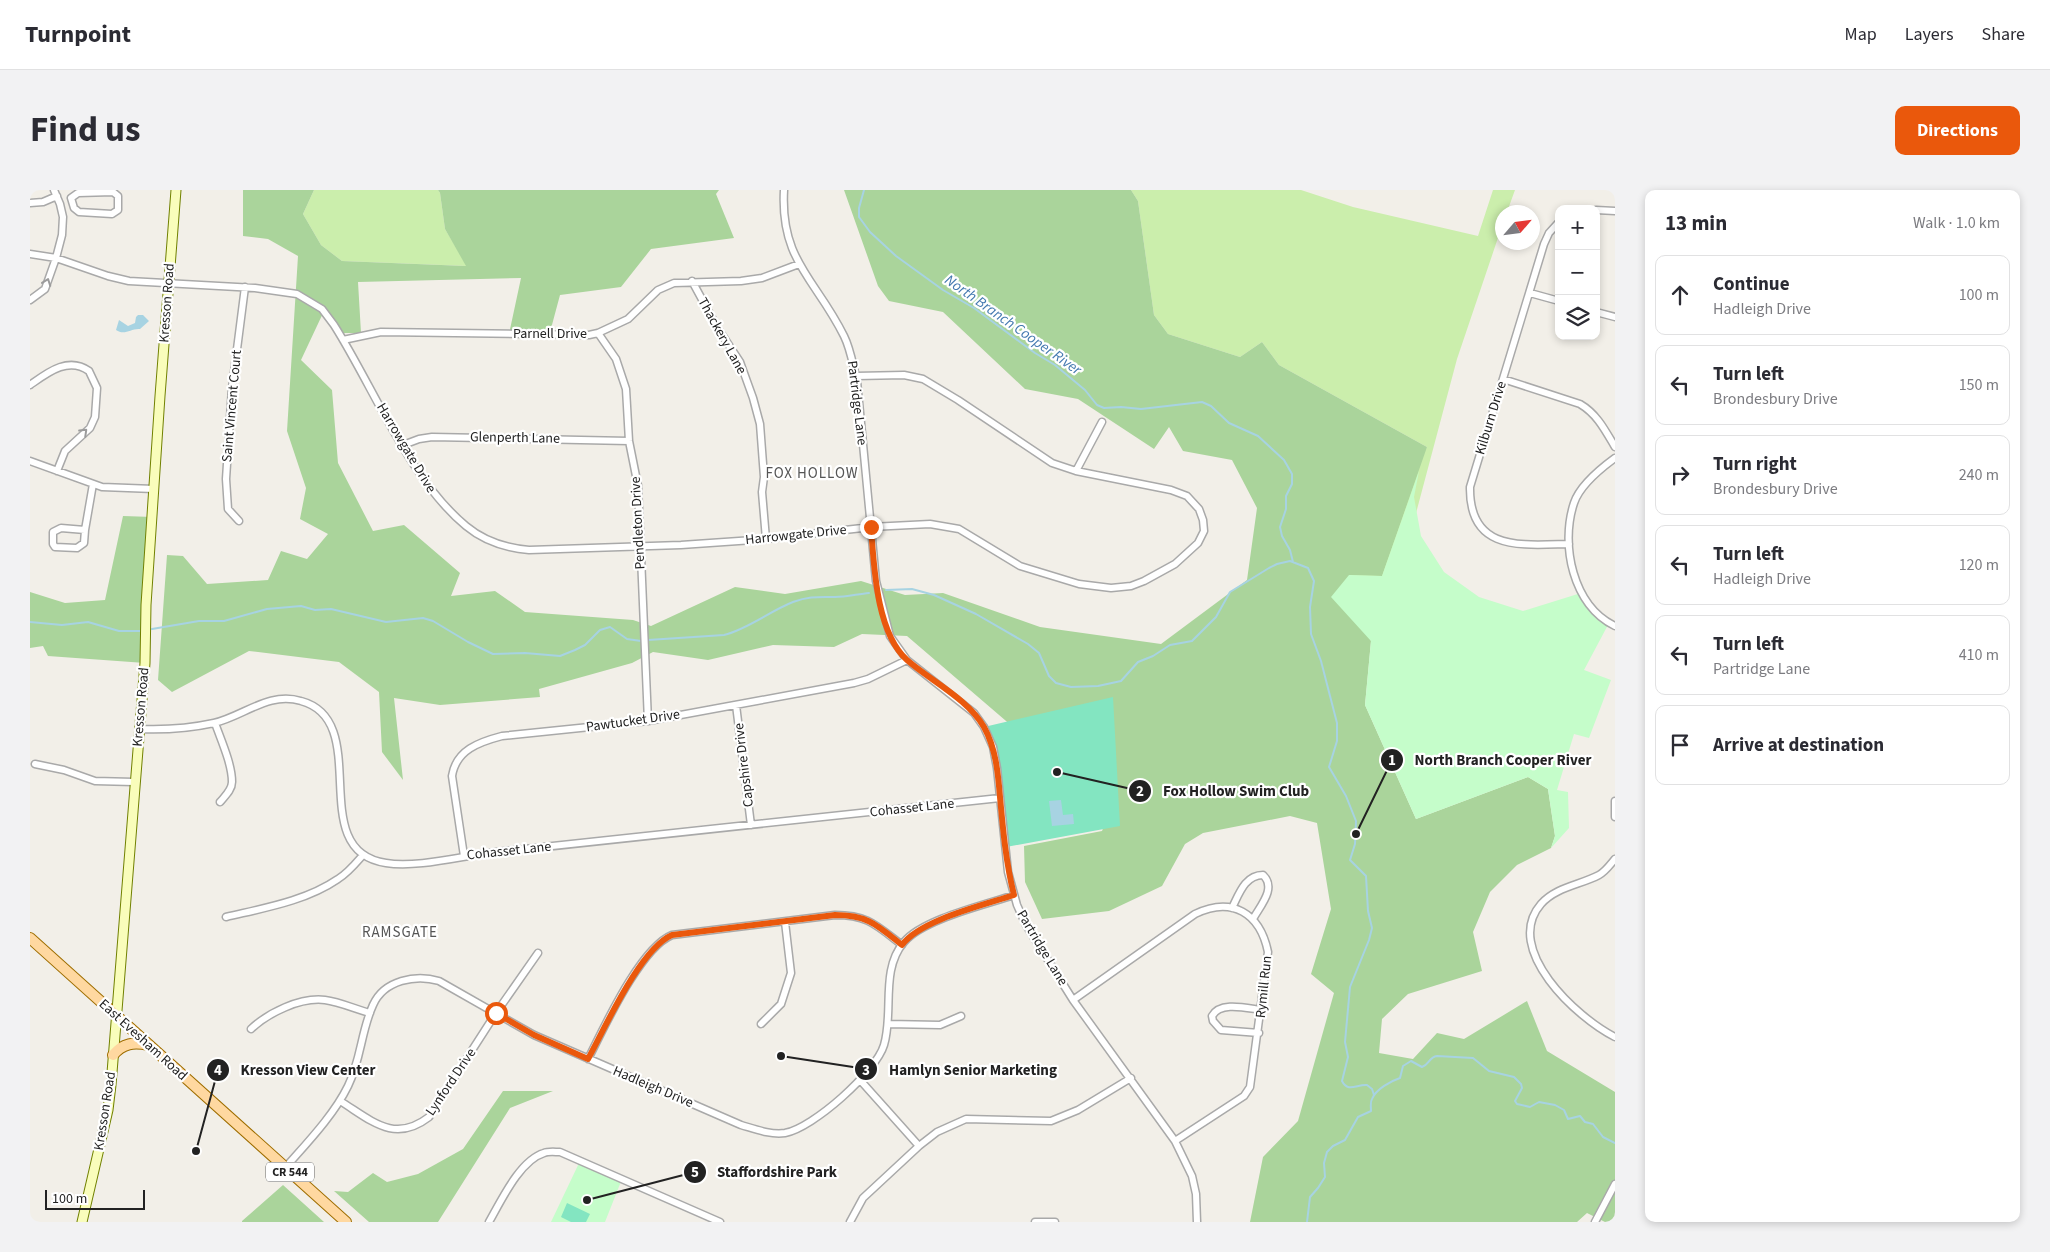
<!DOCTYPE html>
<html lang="en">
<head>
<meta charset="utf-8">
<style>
	:root { --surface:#fff; --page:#f2f2f3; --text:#2b2b33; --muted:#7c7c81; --line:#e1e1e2; --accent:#ea580c }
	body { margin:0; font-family:"Source Sans 3",sans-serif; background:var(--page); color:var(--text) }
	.controls { position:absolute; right:15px; top:15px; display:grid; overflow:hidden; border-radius:10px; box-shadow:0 2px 8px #0003 }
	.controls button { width:45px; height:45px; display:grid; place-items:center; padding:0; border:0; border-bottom:1px solid var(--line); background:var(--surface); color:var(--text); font:25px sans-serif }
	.compass { position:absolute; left:1465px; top:15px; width:45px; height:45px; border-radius:50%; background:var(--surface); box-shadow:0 2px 8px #0003; rotate:62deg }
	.scale { position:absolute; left:15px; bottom:12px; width:100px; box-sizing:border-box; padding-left:5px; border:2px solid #222; border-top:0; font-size:14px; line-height:18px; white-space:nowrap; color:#222; -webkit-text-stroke:4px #fff; paint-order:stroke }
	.stop { position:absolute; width:15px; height:15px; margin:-11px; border:4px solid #ea580c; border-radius:50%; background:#fff }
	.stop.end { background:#ea580c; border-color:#fff; box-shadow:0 1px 5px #0008 }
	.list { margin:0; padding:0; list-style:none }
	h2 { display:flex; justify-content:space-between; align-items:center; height:65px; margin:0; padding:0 20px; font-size:21px }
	h2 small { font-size:16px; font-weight:400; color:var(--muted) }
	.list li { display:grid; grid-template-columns:32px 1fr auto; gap:15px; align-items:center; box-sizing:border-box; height:80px; margin:0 10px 10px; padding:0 10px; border:1px solid var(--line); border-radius:10px }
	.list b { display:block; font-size:19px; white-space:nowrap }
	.list p { margin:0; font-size:16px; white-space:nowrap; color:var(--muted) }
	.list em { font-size:16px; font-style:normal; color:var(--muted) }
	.icon { flex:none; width:28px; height:28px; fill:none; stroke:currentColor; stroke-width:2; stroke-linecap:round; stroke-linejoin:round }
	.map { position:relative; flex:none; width:1585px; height:1032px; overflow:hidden; border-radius:10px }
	header { display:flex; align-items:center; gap:30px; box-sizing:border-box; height:70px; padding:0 25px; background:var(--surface); border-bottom:1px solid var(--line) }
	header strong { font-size:24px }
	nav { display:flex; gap:28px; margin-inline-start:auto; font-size:18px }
	.intro { display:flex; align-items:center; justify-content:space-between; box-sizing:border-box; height:120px; padding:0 30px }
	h1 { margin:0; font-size:35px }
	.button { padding:12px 22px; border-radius:10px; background:var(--accent); color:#fff; font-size:18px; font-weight:700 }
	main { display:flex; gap:30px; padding:0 30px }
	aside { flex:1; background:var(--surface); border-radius:10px; box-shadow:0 2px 8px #0003 }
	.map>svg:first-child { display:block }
	.grass { fill:#cbeeac }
	.forest { fill:#aad49b }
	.park { fill:#c5fdca }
	.pitch { fill:#83e5c1 }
	.water { fill:#a7d3e2 }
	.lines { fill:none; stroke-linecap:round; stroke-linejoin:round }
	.stream { stroke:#a7d3e2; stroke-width:2 }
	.street-casing { stroke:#a9a9a9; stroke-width:9 }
	.secondary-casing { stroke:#718100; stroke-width:11 }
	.primary-casing { stroke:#9f6e00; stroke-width:12 }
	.street { stroke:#fff; stroke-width:6 }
	.secondary { stroke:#f9fdbb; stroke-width:9 }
	.primary { stroke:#ffd8a0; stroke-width:10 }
	.oneway { stroke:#9c9c9c }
	.route { stroke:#ea580c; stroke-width:6 }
	.labels { text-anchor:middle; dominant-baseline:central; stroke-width:4.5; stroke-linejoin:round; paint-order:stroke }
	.shield { fill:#fff; stroke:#646464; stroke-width:1 }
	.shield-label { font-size:12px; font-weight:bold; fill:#222 }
	.street-label { font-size:14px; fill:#222; stroke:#fff }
	.water-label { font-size:15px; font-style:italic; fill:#4479b0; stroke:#fff }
	.neighbourhood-label { font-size:15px; letter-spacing:1px; fill:#555; stroke:#fff }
	.leader { fill:none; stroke:#222; stroke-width:2 }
	.callout-dot { fill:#222; stroke:#fff; stroke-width:2 }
	.mark-label { font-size:15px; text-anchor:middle; font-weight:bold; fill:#fff }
	.callout-label { font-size:15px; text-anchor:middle; font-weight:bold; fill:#222; stroke:#fff; stroke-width:4.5; stroke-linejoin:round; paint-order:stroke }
</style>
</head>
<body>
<header>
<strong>Turnpoint</strong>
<nav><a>Map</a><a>Layers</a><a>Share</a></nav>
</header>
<div class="intro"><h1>Find us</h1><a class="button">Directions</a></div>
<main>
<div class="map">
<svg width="1585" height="1032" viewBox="0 0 1585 1032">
	<rect width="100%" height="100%" fill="#f2efe8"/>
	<path class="grass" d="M284 0H408L410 3 415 39 437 76 312 71 291 55 273 24Z
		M1101 0H1271L1323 17 1448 46 1463 0H1485L1477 22H1472V36L1427 169 1381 342 1412 403 1319 385 1397 257 1249 175 1232 152 1210 167 1138 144 1124 125 1108 11Z"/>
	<path class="forest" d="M213 0H284L273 24 291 55 312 71 436 76 415 39 410 3 408 0H689L686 4 704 48 621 59 591 97 530 105 519 146 479 144 491 88 328 92 331 143H309L294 121 271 170 302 200 308 273 343 341 374 335 430 383 421 406 465 401 495 422 603 430 621 436 705 397 755 404 831 391 875 405 913 403 1010 437 1131 454 1217 390 1227 318 1202 270 1153 261 1139 237 1124 259 1048 209 995 199 913 122 859 111 848 96 814 0H1101L1108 11 1124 125 1138 144 1210 167 1232 152 1249 175 1397 257 1352 386 1319 385 1341 451 1335 515 1386 629 1498 587 1518 599 1525 646 1521 658 1487 675 1460 702 1443 742 1452 781 1378 804 1352 829 1349 863 1383 869 1407 843 1434 849 1497 811 1517 861 1585 902V1032H1575L1557 1023 1547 1032H1220L1233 967 1268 931 1304 803 1281 784 1301 719 1287 633 1260 626 1173 643 1155 654 1132 696 1079 721 1012 729 995 692 994 656 1072 641 1087 605 989 542 877 446 832 444 804 457 743 455 678 470 623 462 602 473 509 499 510 507 410 515 364 508 373 590 352 562 349 502 309 472 219 461 142 502 128 490 137 365 153 366 177 394 238 390 251 361 277 369 298 344 270 329 276 298 257 241 268 66 238 49 213 46Z
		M93 326 123 327 115 473 18 466 13 456 0 458V402L35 413 75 410Z
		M473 901H523L480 918 408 1032H339L304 1001 318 1002 343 983 357 992 388 984 433 959Z
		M253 995 294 1032H212V1031Z"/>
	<path class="park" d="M1389 281 1384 307 1391 346 1414 382 1449 407 1493 421 1551 403 1579 433 1554 480 1581 490 1559 548 1544 544 1527 600 1538 602 1539 638 1521 658 1525 646 1518 599 1498 587 1386 629 1335 515 1341 451 1301 407 1319 385 1352 386Z
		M550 971 592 989 575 1032H521Z"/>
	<path class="pitch" d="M1083 507 1090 636 976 657 967 578 954 537Z
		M537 1013 560 1024 556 1032H541L531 1027Z"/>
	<path class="water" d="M108 125H113L119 131 110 139C101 138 95 146 86 140L89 130 98 136 105 133 106 127Z
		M1031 610 1033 625 1043 624 1044 634 1022 636 1019 611Z"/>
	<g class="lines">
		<path class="stream" d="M834 0 829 18V27L840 42 866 66 913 100 944 118 1005 163 1025 175 1055 200 1067 215 1074 218 1091 217 1111 219 1172 212 1181 216 1199 233 1228 246 1254 270 1262 284V294L1256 306V319L1250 337 1252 346 1260 360 1263 372
			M856 400 882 399 904 405 946 424 998 454 1009 463 1019 486 1026 493 1041 497 1068 496 1091 491 1108 472 1123 466 1140 455 1162 451 1186 427 1200 402 1239 378 1247 374 1260 371 1278 378 1284 391 1280 417 1281 444 1291 471 1307 533V551L1299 577 1316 606 1326 631 1325 654 1320 670 1336 686 1338 721 1342 738 1339 750 1320 797 1315 852 1318 867 1312 891C1318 903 1327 894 1337 895L1342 899 1344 905
			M0 432 32 435 58 432 89 441H110
			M122 439 169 431H194L237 419 271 416 285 420 301 419 356 432 393 428 403 431 438 452 463 464 495 463 530 466 545 460 555 455 570 440 580 437 597 449 611 451
			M618 450 694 445C718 439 740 421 763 412 779 406 788 407 805 407 816 407 828 404 839 403
			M1277 1032 1280 1007 1288 998 1295 987 1294 973 1297 962 1303 956 1315 950 1328 927 1341 921C1341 917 1340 912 1342 909 1346 899 1361 891 1370 888L1373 876 1381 871 1392 877C1399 875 1399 867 1407 866L1443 868 1459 881 1484 887 1491 894 1492 898 1485 911 1487 914 1500 917 1509 912 1525 915 1534 920 1538 929 1550 926 1555 932 1563 934 1573 947 1585 953"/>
		<g class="street-casing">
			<path id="street" d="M754 0C750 71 786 89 814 146 821 160 823 176 827 191L846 391 860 446 877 470 944 523 954 537 963 557 967 578 978 682 987 715 996 735 1043 810 1145 951 1162 986 1166 1004 1167 1032
				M83 2 88 6V20L82 24 49 22 44 18 41 8 48 3Z
				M0 13 13 12 27 6
				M1566 20 1585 21
				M1529 32 1519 43 1514 54 1440 297C1439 362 1491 355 1539 354
				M0 64 26 68 78 86 99 91 225 98 267 104 292 119 304 135C344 198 379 289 436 336 454 351 476 358 499 360L651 355 736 349 841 337 900 334 929 339 990 376 1049 394 1081 398 1101 396 1114 391 1145 374 1168 353 1174 341 1173 330 1169 319 1157 306 1141 300 1046 281 1022 273 928 210 893 189 874 185 826 186
				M662 91 687 137 710 172 723 208 730 234 734 287 732 302 736 349
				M1500 103 1529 111
				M0 110 15 99 26 68 32 45 33 27 30 14 24 0
				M1566 122 1585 127
				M568 143 586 169 596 199 599 251 608 296 618 531
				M313 150 351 142 559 145 568 143 598 129 628 100 644 93 711 91 732 88 769 74
				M1473 189 1550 214C1567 224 1575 240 1585 257
				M0 195C17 183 38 166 59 181L67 198 65 227 60 238 35 261 27 281
				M373 255 389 249 402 247 599 251
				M1585 268C1570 279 1550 295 1544 313 1530 355 1543 416 1585 436
				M0 271 72 297 124 299
				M1046 281 1072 232
				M209 331 198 319 196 289 202 198 215 97
				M31 338 55 340 54 353 47 358 25 357 23 354V342Z
				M55 340 63 294
				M706 515 721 635
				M185 533C191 550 202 574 202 592 202 600 195 606 190 612
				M109 539C132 540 161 538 184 533 214 526 239 501 271 511 345 531 273 661 356 673 385 678 428 667 458 663L970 608
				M5 574 34 580 65 591 104 592
				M1585 611V627
				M434 666 422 586C426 560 449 552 472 546L618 531 824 493 838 489 877 470
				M1585 669C1580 675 1575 682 1569 685 1550 695 1526 697 1511 714 1472 759 1547 828 1585 847
				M1202 718C1209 704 1215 685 1233 685 1247 698 1230 716 1223 729
				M196 727C234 718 276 711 308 689 318 683 326 673 333 665
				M1043 810 1165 724C1202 706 1230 723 1238 762L1220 897 1214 906 1145 951
				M731 834 751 814 761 783 755 732
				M858 834 910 835 931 826
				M221 839C238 823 270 807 295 810 310 812 325 819 340 823
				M1229 843 1191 840 1183 831 1182 826C1190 811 1216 818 1231 820
				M558 869C574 838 610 758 642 745L805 725C838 725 846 735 872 755
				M830 890 889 956
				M310 911C341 930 364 954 399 927L466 823 508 763
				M255 978C276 954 304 925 318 896 331 870 331 841 343 815 354 790 386 784 409 791L504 845 711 935C725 939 740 945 755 943 783 938 846 882 854 855 864 822 850 780 874 752 893 729 955 715 984 705
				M459 1032C471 1011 490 970 514 963 518 961 525 962 530 962L690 1032
				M820 1032 833 1008 889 956 907 942 936 929 1021 931 1048 920 1101 888
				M1005 1032H1025
				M1565 1032 1585 994"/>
		</g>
		<g class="secondary-casing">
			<path id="secondary" d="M52 1032 78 920 81 895 115 473 116 415 130 206 146 0"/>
		</g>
		<g class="primary-casing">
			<path id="primary" d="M0 748 316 1032
				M83 865C93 853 104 852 118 855"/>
		</g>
		<use href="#street" class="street"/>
		<use href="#secondary" class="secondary"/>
		<use href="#primary" class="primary"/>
	</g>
	<defs><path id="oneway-chevron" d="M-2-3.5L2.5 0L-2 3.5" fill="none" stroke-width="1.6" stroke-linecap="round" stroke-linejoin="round" transform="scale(1.25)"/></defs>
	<g class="oneway">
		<use href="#oneway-chevron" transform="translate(17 92) rotate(-70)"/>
		<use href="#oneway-chevron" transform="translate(54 242) rotate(-44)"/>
	</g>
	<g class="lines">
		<path class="route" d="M466 823 504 845 558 869C575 838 610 759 642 745L805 725C838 725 847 735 872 755 890 730 954 715 984 705 976 673 973 640 970 607 968 583 966 559 954 537 938 509 901 491 877 470 846 442 844 376 841 337"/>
	</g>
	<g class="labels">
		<rect class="shield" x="236" y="972.5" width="48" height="19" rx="4"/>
		<g class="shield-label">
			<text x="260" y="982">CR 544</text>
		</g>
		<g class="street-label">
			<text transform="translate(137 113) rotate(-86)">Kresson Road</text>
			<text x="520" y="144">Parnell Drive</text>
			<text transform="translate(692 146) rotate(61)">Thackery Lane</text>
			<text transform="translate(827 213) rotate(83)">Partridge Lane</text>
			<text transform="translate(202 216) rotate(-85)">Saint Vincent Court</text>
			<text transform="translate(1461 228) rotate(-73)">Kilburn Drive</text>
			<text transform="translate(485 248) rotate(1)">Glenperth Lane</text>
			<text transform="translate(376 258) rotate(59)">Harrowgate Drive</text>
			<text transform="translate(608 333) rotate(-93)">Pendleton Drive</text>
			<text transform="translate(766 345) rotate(-6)">Harrowgate Drive</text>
			<text transform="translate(111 517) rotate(-85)">Kresson Road</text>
			<text transform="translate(603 531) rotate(-8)">Pawtucket Drive</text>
			<text transform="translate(714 575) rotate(-97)">Capshire Drive</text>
			<text transform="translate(882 618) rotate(-6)">Cohasset Lane</text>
			<text transform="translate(479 661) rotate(-6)">Cohasset Lane</text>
			<text transform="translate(1012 758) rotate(59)">Partridge Lane</text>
			<text transform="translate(1234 797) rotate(-84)">Rymill Run</text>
			<text transform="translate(113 850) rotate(42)">East Evesham Road</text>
			<text transform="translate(421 892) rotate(-56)">Lynford Drive</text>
			<text transform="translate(623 897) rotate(23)">Hadleigh Drive</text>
			<text transform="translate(75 921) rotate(-81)">Kresson Road</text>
		</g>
		<g class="water-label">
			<text transform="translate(983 135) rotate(35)">North Branch Cooper River</text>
		</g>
		<g class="neighbourhood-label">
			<text x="782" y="283">FOX HOLLOW</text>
			<text x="370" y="742">RAMSGATE</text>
		</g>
	</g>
	<path class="leader" d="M1326 644L1362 570M1027 582L1110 601M751 866L836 879M166 961L188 880M557 1010L665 982"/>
	<g class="callout-dot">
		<circle cx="1326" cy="644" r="5"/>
		<circle cx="1027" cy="582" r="5"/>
		<circle cx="751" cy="866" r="5"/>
		<circle cx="166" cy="961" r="5"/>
		<circle cx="557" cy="1010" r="5"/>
		<circle cx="1362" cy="570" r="12"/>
		<circle cx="1110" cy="601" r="12"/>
		<circle cx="836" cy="879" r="12"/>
		<circle cx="188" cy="880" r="12"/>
		<circle cx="665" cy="982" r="12"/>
	</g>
	<g class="mark-label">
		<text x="1362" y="575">1</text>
		<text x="1110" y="606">2</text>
		<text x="836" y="885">3</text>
		<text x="188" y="885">4</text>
		<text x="665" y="987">5</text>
	</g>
	<g class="callout-label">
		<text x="1473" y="575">North Branch Cooper River</text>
		<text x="1206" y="606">Fox Hollow Swim Club</text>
		<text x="943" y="885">Hamlyn Senior Marketing</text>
		<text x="278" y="885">Kresson View Center</text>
		<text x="747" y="987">Staffordshire Park</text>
	</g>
</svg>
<div class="controls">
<button>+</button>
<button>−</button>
<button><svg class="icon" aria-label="layers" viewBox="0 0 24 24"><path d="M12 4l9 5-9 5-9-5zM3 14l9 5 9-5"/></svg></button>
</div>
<svg class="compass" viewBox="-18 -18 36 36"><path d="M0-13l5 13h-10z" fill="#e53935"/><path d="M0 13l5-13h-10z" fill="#7c7c81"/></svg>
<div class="scale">100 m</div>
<div class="stop" style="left:466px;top:823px"></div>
<div class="stop end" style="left:841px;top:337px"></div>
</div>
<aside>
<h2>13 min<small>Walk · 1.0 km</small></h2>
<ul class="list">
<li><svg class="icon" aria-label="ahead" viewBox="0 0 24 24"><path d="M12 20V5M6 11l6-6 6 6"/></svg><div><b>Continue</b><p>Hadleigh Drive</p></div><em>100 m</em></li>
<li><svg class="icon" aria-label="left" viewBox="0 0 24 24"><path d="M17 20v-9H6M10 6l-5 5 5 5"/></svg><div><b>Turn left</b><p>Brondesbury Drive</p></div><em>150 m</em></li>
<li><svg class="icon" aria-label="right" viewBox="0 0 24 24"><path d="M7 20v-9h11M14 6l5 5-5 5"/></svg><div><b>Turn right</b><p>Brondesbury Drive</p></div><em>240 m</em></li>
<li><svg class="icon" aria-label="left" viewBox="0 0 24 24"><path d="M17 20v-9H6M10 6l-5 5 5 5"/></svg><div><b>Turn left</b><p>Hadleigh Drive</p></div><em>120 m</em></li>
<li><svg class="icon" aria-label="left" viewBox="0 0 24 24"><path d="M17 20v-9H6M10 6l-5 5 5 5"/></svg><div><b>Turn left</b><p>Partridge Lane</p></div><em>410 m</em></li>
<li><svg class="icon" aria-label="arrive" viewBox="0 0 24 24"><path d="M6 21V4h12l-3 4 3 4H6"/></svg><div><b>Arrive at destination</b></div></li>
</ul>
</aside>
</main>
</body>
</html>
